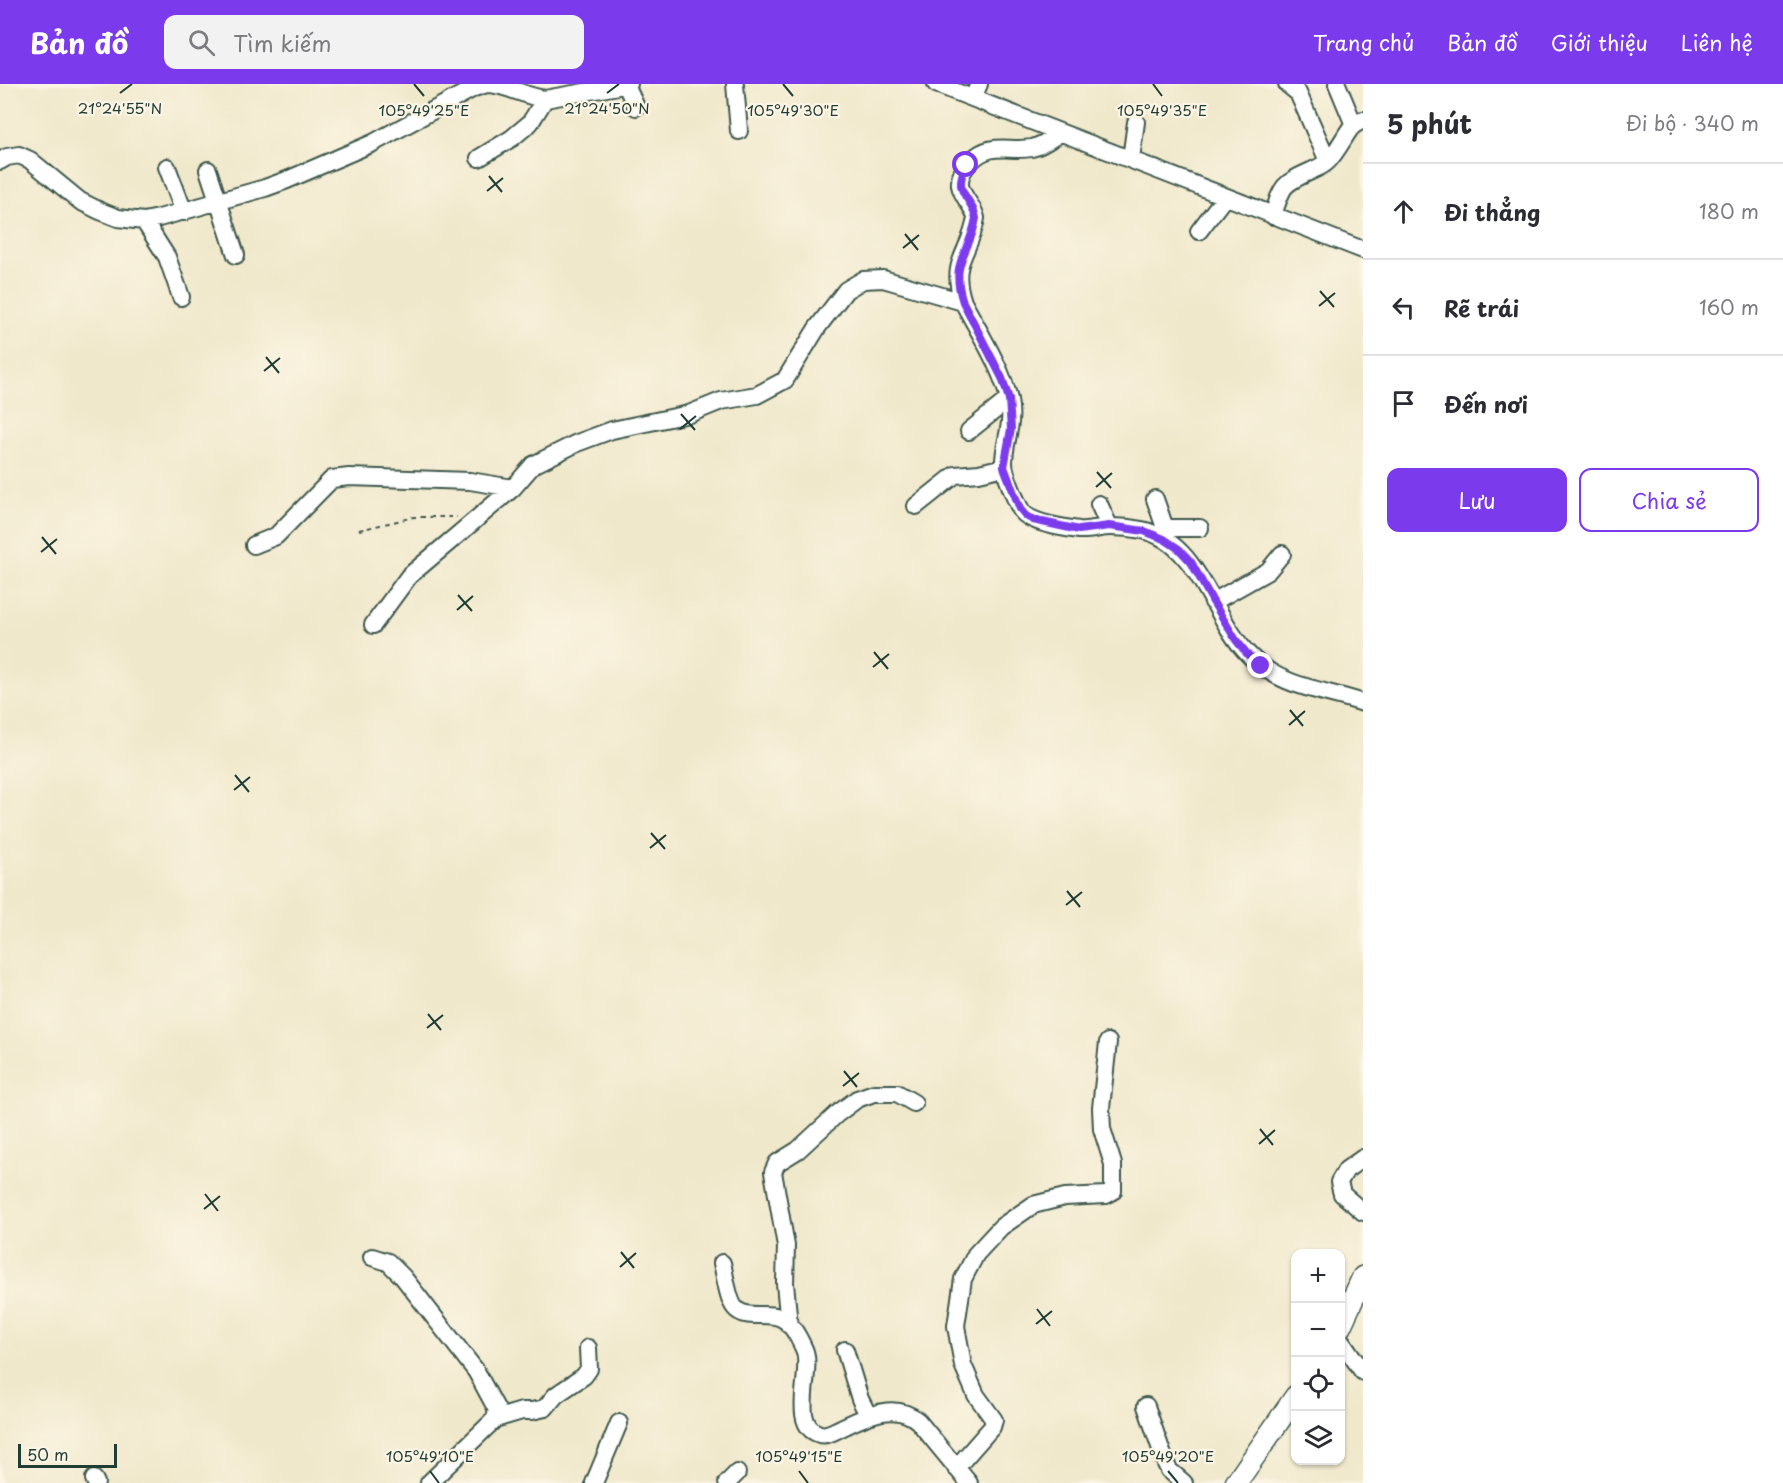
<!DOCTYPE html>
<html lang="vi">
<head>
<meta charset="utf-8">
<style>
	:root { --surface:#fff; --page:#f2f2f3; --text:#2b2b33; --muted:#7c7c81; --line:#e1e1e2; --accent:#7c3aed }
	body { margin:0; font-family:"Playpen Sans",sans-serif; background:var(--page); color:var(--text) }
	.controls { position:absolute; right:18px; bottom:18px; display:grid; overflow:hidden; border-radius:12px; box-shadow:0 2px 4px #0004 }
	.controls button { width:54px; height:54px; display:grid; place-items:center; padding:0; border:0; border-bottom:2px solid var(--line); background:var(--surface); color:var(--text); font:30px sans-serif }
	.scale { position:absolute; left:18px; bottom:15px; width:99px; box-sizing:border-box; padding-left:6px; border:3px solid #1f3d34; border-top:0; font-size:16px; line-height:21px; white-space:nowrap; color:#1f3d34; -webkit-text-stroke:4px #fcf5e5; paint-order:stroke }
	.stop { position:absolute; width:18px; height:18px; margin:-14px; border:4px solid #7c3aed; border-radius:50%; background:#fff }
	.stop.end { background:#7c3aed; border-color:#fff; box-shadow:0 2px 6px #0008 }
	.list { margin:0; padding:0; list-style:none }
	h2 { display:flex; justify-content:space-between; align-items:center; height:78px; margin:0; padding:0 24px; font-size:26px }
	h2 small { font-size:20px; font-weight:400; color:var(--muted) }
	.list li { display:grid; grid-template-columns:39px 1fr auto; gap:18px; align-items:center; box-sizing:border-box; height:96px; padding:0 24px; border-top:2px solid var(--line) }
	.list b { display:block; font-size:22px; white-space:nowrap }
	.list em { font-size:20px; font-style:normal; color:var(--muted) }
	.actions { display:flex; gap:12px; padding:18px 24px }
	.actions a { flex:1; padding:14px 0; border:2px solid var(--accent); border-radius:12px; text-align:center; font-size:21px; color:var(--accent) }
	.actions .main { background:var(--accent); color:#fff }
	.icon { flex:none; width:33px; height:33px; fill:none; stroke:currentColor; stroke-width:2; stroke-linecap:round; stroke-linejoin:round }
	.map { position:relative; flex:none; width:1363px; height:1399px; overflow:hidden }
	header { display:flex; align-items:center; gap:36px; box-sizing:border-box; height:84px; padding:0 30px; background:var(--accent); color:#fff }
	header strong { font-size:28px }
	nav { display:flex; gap:33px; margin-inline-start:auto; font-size:21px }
	.search { width:420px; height:54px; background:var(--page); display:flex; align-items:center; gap:15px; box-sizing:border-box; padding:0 21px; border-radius:12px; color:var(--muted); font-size:22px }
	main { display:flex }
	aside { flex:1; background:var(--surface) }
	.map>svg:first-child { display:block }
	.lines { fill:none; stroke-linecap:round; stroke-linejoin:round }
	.minor-casing { stroke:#3e574b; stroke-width:20 }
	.major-casing { stroke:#3e574b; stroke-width:24 }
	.path { stroke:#3e574b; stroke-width:2; stroke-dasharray:4.5 4.5; stroke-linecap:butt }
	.minor { stroke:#fff; stroke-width:16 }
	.major { stroke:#fff; stroke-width:21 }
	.route { stroke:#7c3aed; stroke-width:8 }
	.ticks { fill:none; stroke:#1f3d34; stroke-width:2 }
	.ticks-label { font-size:15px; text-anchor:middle; fill:#1f3d34; stroke:#fcf5e5; stroke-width:4.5; stroke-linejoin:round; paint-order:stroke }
</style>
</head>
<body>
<header>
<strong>Bản đồ</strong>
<div class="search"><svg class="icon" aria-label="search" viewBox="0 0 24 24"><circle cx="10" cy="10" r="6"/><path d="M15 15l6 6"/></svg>Tìm kiếm</div>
<nav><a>Trang chủ</a><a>Bản đồ</a><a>Giới thiệu</a><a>Liên hệ</a></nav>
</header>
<main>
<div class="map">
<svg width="1363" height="1399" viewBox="0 0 1363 1399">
	<rect width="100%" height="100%" fill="#fcf5e5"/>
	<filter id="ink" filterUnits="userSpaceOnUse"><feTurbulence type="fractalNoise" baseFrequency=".0167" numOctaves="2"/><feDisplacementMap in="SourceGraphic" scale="12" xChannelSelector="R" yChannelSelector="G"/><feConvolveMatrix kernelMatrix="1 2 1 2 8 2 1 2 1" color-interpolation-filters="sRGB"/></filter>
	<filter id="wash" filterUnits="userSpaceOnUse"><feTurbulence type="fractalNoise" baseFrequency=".008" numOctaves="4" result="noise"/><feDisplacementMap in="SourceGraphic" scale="24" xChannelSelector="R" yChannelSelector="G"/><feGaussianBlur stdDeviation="1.35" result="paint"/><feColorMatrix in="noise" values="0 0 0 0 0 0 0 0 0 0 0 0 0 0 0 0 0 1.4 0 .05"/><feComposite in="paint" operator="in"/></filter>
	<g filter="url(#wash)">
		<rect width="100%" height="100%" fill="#f0e8cb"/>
	</g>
	<g filter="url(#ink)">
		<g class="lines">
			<g class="minor-casing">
				<path id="minor" d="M735 0 739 47
					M936 0 1363 166
					M1287 0 1298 9 1328 77
					M1337 0 1354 41
					M626 1 636 23
					M973 14 979 0
					M1060 49C1052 54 1042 62 1032 64 1008 68 991 57 971 77 965 83 959 92 960 101 962 114 974 122 976 134 970 171 949 176 963 218 978 246 1003 286 1009 316 1014 342 1004 356 1004 379 1004 389 1016 417 1021 426 1029 439 1064 444 1079 446 1090 447 1100 443 1111 443 1121 443 1132 444 1142 446 1200 459 1211 532 1248 570 1280 604 1322 605 1363 619
					M479 74 512 54 530 39 545 15
					M1131 75 1136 38
					M0 77 7 73 19 71 30 76 80 117 100 127 118 134 144 137 159 134 265 104 287 96 373 59 474 4C478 3 483 1 488 0 505 0 526 13 545 15L629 0
					M167 83 184 128
					M208 86 236 171
					M1273 132C1282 102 1282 100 1311 87 1317 84 1323 82 1328 77 1336 69 1343 55 1350 45L1354 41 1363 36
					M144 137 167 173 181 213
					M1199 147 1225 113
					M969 347 1009 315
					M1155 415 1165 444V455
					M1099 420 1109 442
					M916 422 955 391 979 389 1004 383
					M1165 444H1200
					M254 461 276 452 332 395 349 393 470 397 513 404
					M1213 518 1268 487 1282 470
					M373 541 409 492 513 404 533 381 577 359 612 346 689 330 721 317 757 311 785 296 817 244 846 206 863 196 883 195 963 218
					M1363 1074 1346 1086 1339 1098 1342 1110 1363 1128
					M372 1173 388 1178 403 1193 476 1287 497 1326 495 1335 429 1399
					M722 1179C725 1191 728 1216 735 1224 746 1237 769 1226 783 1235 792 1240 800 1256 804 1265 814 1285 788 1342 820 1350 827 1352 834 1347 841 1344 866 1332 895 1317 918 1337L969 1399
					M789 1241 785 1199 786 1162 773 1088 777 1079 798 1066 837 1030 857 1015 874 1009H897L914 1019
					M1340 1255 1363 1288
					M845 1266 860 1315 868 1331
					M1146 1322 1166 1380 1169 1386 1184 1399
					M495 1335 522 1327H532L545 1324 556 1311 584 1292 589 1285 588 1264
					M956 1384 992 1343 994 1336 976 1311 963 1281 956 1242 963 1195 976 1170 1001 1143 1033 1121 1065 1113 1106 1111 1113 1107V1080L1102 1045 1101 1024 1108 958
					M94 1395 96 1399
					M594 1399 619 1339
					M727 1399 737 1389"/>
			</g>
			<g class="major-casing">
				<path id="major" d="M1340 1243 1363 1193
					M1236 1399 1296 1312"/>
			</g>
			<path class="path" d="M359 446 414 433H457"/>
			<use href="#minor" class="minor"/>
			<use href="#major" class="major"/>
		</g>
	</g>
	<g class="lines" filter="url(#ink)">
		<path class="route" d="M966 81C952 111 971 110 976 134 970 171 949 176 963 218L1002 294 1009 315 1011 345 1004 383 1020 425 1026 432 1033 436 1079 446 1109 442 1124 444 1144 447 1164 455 1179 465 1191 478 1213 518 1236 556 1248 571 1261 582"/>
	</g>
	<path class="ticks" d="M414 0 424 12M783 0 793 12M1153 0 1162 12M120 9 132 0M607 9 619 0M489 92 502 108M487 107 503 94M905 150 918 166M903 164 919 151M1320 207 1334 223M1319 222 1335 209M266 273 279 289M264 287 280 274M681 330 695 346M680 345 696 332M1097 388 1111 404M1096 403 1112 389M42 453 56 470M41 468 57 455M458 511 472 527M457 526 473 512M874 568 888 585M873 583 889 570M1290 626 1303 642M1289 641 1305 627M235 691 249 708M234 706 250 693M651 749 665 765M650 764 666 751M1067 807 1080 823M1066 821 1082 808M428 930 441 946M427 944 443 931M844 987 857 1003M843 1002 859 989M1260 1045 1273 1061M1259 1060 1275 1046M205 1110 218 1127M204 1125 220 1112M621 1168 634 1184M620 1183 636 1169M1037 1225 1050 1242M1036 1240 1052 1227M430 1387 439 1399M799 1387 808 1399M1168 1387 1178 1399"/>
	<g class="ticks-label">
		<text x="120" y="30">21°24'55"N</text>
		<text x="607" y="30">21°24'50"N</text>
		<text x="424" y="32">105°49'25"E</text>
		<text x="793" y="32">105°49'30"E</text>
		<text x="1162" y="32">105°49'35"E</text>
		<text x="430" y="1378">105°49'10"E</text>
		<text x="799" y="1378">105°49'15"E</text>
		<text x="1168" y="1378">105°49'20"E</text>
	</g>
</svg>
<div class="controls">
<button>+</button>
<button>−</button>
<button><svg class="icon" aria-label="locate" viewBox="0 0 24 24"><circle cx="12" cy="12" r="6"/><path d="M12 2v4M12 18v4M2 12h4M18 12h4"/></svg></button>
<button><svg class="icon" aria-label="layers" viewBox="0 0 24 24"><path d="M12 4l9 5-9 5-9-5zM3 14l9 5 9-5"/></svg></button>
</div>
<div class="scale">50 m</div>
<div class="stop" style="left:966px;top:81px"></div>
<div class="stop end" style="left:1261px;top:582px"></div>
</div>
<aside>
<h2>5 phút<small>Đi bộ · 340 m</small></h2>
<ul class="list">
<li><svg class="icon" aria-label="ahead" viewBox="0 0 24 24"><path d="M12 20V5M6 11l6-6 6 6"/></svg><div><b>Đi thẳng</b></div><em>180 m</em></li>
<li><svg class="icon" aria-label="left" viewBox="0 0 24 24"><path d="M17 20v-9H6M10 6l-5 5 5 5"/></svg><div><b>Rẽ trái</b></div><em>160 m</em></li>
<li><svg class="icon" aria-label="arrive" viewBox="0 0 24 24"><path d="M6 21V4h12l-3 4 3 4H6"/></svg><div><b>Đến nơi</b></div></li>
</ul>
<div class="actions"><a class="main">Lưu</a><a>Chia sẻ</a></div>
</aside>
</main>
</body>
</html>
